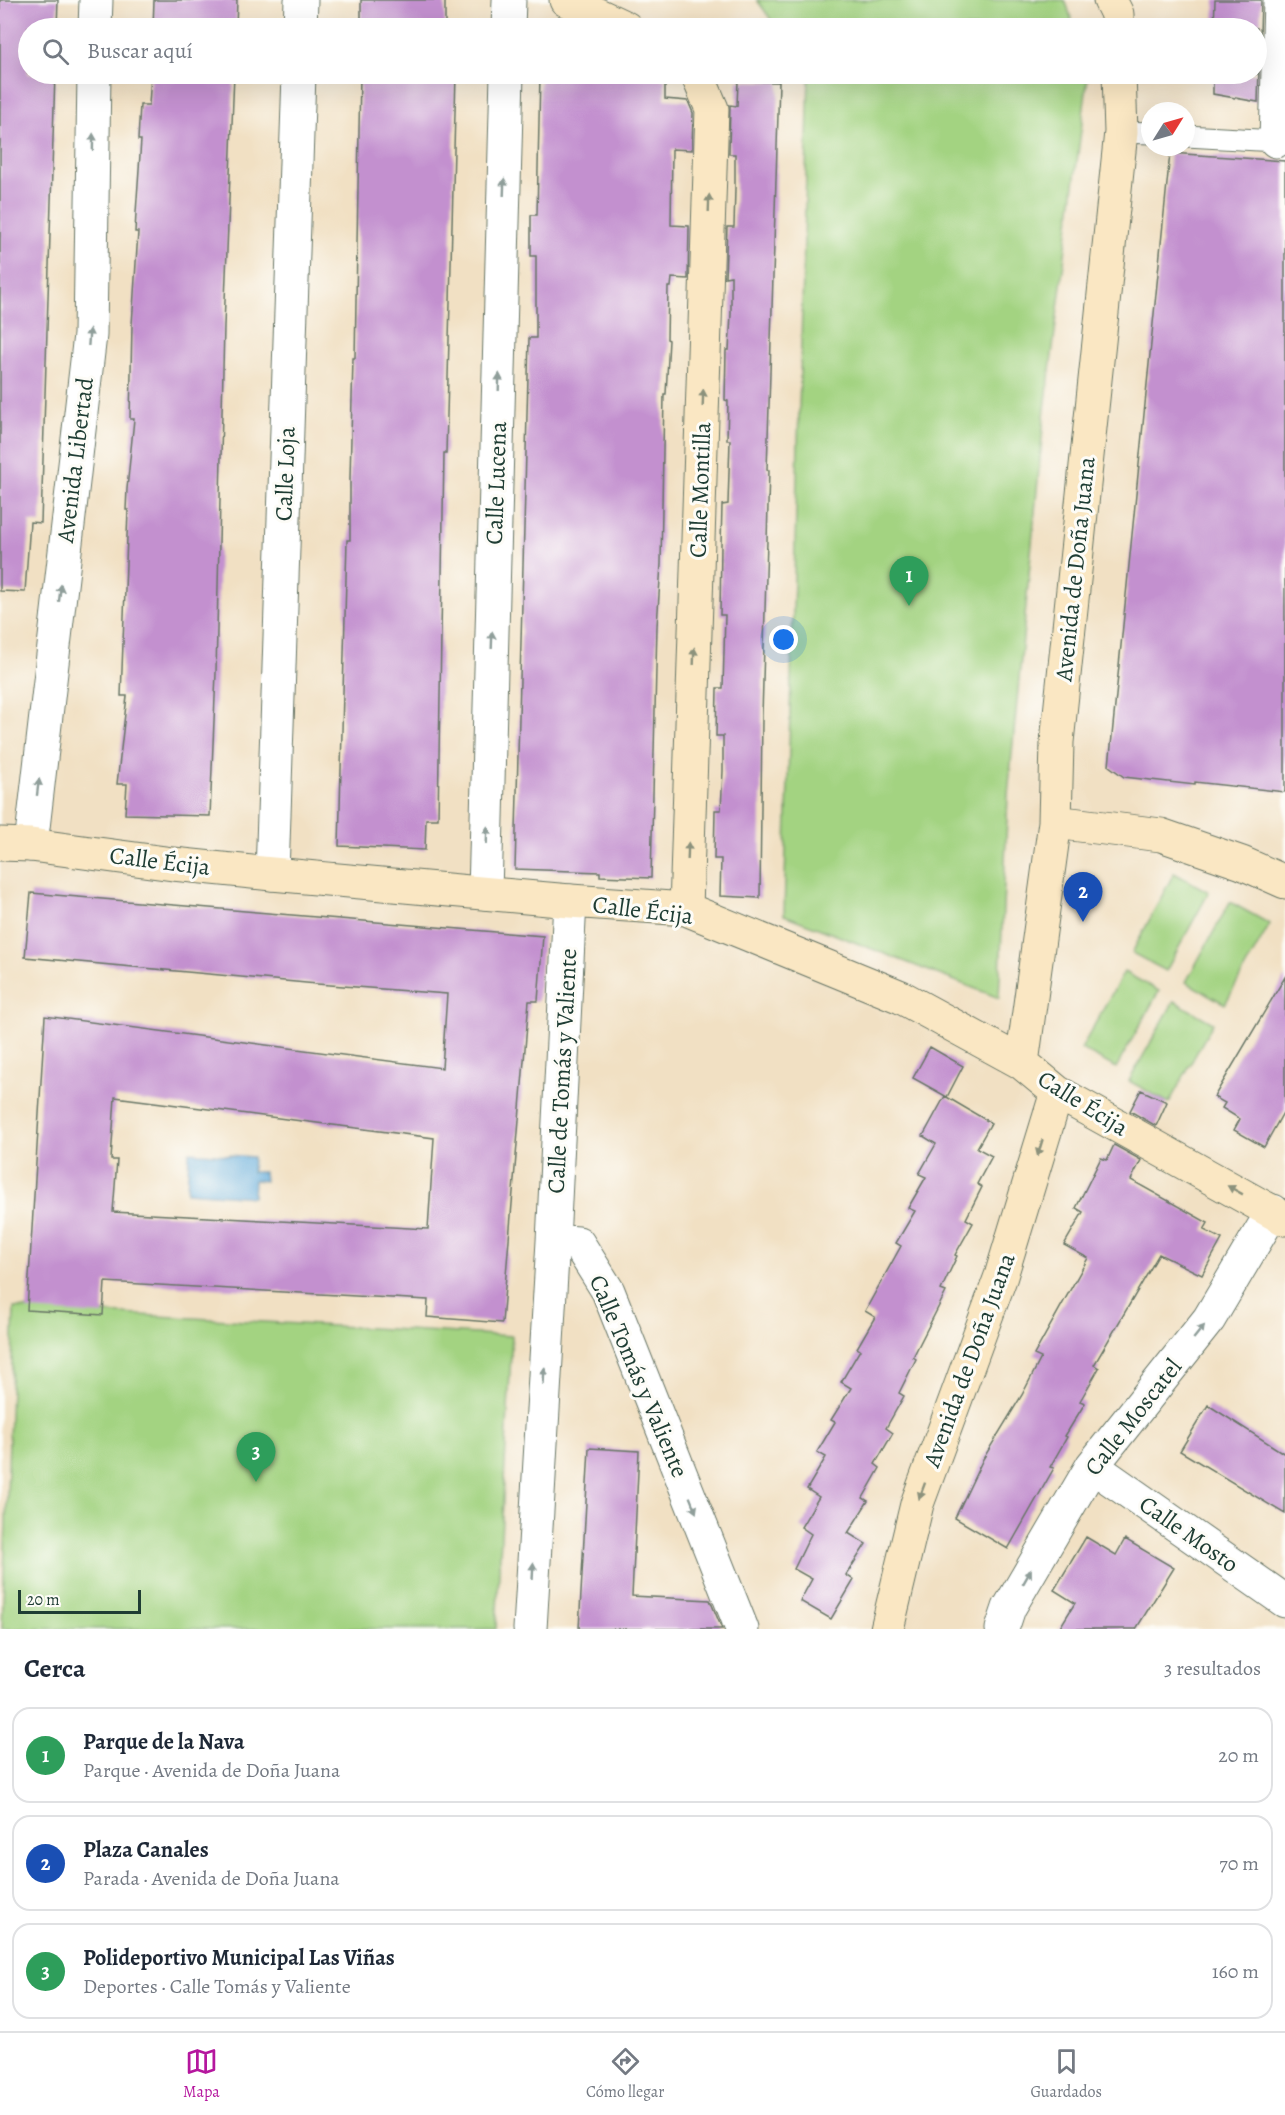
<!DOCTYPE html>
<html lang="es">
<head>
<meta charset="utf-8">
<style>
	:root { --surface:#fff; --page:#f2f2f3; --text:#1f2937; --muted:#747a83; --line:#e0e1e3; --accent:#b5179e }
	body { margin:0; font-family:Alegreya,serif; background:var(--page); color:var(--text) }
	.compass { position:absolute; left:1141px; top:102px; width:54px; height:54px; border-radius:50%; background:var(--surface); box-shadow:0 6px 24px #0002; rotate:53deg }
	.scale { position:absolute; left:18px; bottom:15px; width:123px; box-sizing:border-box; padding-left:6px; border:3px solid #1f3d34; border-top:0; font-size:16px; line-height:21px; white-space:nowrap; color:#1f3d34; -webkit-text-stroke:4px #fdfcf7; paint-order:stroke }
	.you { position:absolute; left:784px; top:640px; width:21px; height:21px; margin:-15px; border:4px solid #fff; border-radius:50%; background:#1a73e8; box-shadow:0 0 0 9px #1a73e833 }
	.badge { display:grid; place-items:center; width:39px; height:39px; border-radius:50%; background:var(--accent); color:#fff; font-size:20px; font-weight:700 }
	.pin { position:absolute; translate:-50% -50px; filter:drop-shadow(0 2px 3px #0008) }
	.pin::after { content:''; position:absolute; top:32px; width:21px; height:18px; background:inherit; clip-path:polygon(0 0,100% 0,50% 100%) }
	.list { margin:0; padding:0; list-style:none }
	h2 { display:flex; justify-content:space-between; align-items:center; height:78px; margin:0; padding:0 24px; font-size:26px }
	h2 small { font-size:20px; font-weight:400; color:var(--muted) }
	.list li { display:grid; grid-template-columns:39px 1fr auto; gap:18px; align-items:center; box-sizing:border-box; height:96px; margin:0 12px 12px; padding:0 12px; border:2px solid var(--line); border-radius:18px }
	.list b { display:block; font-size:22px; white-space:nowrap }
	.list p { margin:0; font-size:20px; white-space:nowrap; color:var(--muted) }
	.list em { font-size:20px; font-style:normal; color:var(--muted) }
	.icon { flex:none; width:33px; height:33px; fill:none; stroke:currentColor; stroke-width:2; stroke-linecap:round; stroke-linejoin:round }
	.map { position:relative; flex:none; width:1285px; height:1629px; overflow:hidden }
	.search { position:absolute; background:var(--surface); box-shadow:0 6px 24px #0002; left:18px; right:18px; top:18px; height:66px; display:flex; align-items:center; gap:15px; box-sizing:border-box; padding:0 21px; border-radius:33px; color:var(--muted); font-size:22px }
	.sheet { height:402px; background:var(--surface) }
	nav { display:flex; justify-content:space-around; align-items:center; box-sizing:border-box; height:84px; border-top:2px solid var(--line); background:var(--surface); font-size:16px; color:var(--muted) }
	nav a { display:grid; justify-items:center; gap:3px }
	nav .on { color:var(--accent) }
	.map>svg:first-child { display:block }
	.green { fill:#a3d381; stroke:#61885a; stroke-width:1.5 }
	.water { fill:#64acdb; stroke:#427488; stroke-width:1.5 }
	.building { fill:#c390cf; fill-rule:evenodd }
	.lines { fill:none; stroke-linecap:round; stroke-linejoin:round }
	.lane-casing { stroke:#687666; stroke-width:23 }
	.street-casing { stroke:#687666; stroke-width:35 }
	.secondary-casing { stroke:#687666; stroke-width:35 }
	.lane { stroke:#fff; stroke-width:21 }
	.street { stroke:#fff; stroke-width:33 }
	.secondary { stroke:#fae7c3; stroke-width:33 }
	.oneway { fill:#8f9e9a }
	.oneway2 { fill:#8c927c }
	.labels { text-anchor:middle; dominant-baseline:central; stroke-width:6; stroke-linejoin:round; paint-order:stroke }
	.street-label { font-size:24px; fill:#1f3d34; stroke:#fdfcf7 }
</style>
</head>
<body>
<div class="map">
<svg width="1285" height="1629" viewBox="0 0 1285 1629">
	<rect width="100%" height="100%" fill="#fdfcf7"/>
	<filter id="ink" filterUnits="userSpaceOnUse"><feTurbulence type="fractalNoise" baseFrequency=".0167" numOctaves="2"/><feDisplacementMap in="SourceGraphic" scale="12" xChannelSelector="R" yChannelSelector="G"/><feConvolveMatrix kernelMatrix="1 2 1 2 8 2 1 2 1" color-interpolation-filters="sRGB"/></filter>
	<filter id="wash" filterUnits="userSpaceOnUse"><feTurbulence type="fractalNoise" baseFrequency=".008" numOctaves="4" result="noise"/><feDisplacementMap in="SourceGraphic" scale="24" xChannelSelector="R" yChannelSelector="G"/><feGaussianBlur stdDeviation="1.35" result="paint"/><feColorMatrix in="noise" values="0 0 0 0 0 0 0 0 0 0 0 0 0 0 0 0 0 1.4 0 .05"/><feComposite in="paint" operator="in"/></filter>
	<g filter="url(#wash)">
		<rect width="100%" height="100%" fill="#f1e0c3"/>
		<path class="green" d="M757 0H1064L1067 5 1074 28H777Z
			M809 74H1087L1088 76 1044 417 1008 795 999 998 784 915Z
			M1174 873 1209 892 1166 971 1132 953Z
			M1230 902 1270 924 1225 1004 1186 982Z
			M1124 972 1159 991 1116 1068 1081 1049Z
			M1174 1001 1213 1023 1169 1103 1129 1081Z
			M14 1308 512 1336 496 1629H2Z"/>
		<path class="water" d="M189 1152 253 1157 252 1172H264L265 1181 254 1180 253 1197 187 1192Z"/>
		<g id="blocks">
			<path class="building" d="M0 0H58L57 28H28V74H55L41 523 30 522 25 592 0 591Z
				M154 0H237L236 28H153Z
				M361 0H445V28H361Z
				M1215 0H1261L1258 102 1213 94V74H1257V28H1214Z
				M151 74H234L224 326 216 673 210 816 125 814 127 784H117L127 696H121L128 510H126L127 489 134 419H130L132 325 138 232H135L136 213 141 140H138L139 122 140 105H149Z
				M360 74H456L446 453H444L438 819H426L425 850 339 846 347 540H350V478L353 358H355Z
				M540 74H602V77L665 78V99L688 101 693 113 692 150 672 149 671 225 689 226 688 279 672 278 671 287H668L667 339 669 340 666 394H664L661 564 657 626 651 878 600 876V872L515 869 529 338H536V256H531V215H537Z
				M738 81 779 82 767 470H769L762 716 760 898 720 896 721 859H714L715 810H721L723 771V736H716L717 688H723L725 615H720L721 544 722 505 728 504 730 440H727L728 401 725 400 726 350H729L731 314V276L725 277 727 227H734L735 188V154H729L730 105 737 106Z
				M1170 153 1285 161V792L1195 782V785L1124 777 1109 766Z
				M31 893 543 936 538 1001H529L502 1323 427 1317 428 1300 105 1282 103 1315 27 1310 45 1016 442 1068 447 994 317 984 25 957ZM115 1097 434 1138 428 1229 113 1212 117 1160H111Z
				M1285 977V1109L1264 1147 1234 1130 1240 1119 1222 1108 1225 1103 1214 1097Z
				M930 1047 963 1066 947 1097 913 1078Z
				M1141 1090 1167 1102 1156 1126 1130 1111Z
				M945 1096 991 1123 977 1148 992 1156 977 1184 982 1187 966 1219 973 1223 955 1255 957 1256 941 1290 946 1292 913 1357 916 1359 899 1393 904 1396 886 1428 893 1433 875 1464 880 1468 863 1498 868 1501 848 1533 866 1544 846 1575 854 1580 831 1619 800 1601 812 1579 794 1569 811 1534 801 1527 819 1497 807 1489 826 1457 817 1452 835 1422 831 1420 851 1388 841 1382 860 1350 857 1348 875 1317 865 1311 901 1246 896 1243 915 1211 908 1208 926 1177 919 1174 936 1144 923 1136Z
				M1114 1145 1141 1160 1131 1180 1208 1223 1204 1230 1222 1239 1202 1275 1159 1254 1094 1365 1099 1368 1080 1401 1085 1403 1065 1436 1067 1437 1050 1467 1054 1468 1008 1549 955 1518 983 1459 1022 1395 1041 1358 1034 1355 1088 1258 1064 1245 1083 1212 1076 1208 1101 1158 1107 1160Z
				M1208 1405 1285 1454V1514L1180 1451Z
				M589 1448 639 1451 632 1596 710 1600 722 1629H579Z
				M1086 1537 1116 1555 1125 1539 1174 1568 1136 1629H1059L1075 1603 1054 1590Z"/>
		</g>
	</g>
	<g filter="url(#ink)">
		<use href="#blocks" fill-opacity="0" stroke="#687666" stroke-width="1.5"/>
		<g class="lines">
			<g class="lane-casing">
				<path id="lane" d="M1121 132 1150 133
					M1186 136 1276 141"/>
			</g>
			<g class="street-casing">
				<path id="street" d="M95 28 96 0
					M300 28 301 0
					M508 28 509 0
					M1276 141 1280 0
					M31 845 90 335 94 74
					M272 874 299 74
					M485 893 507 74
					M553 1241 570 901
					M1092 1466 1285 1601
					M530 1629 553 1241 578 1243 608 1291 742 1629
					M1002 1629 1009 1608 1092 1466 1209 1319 1273 1211"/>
			</g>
			<g class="secondary-casing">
				<path id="secondary" d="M566 0 626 28
					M1110 0 1117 14V28
					M1055 822 1161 835 1242 863 1285 882
					M0 844 31 845 173 864 272 874 570 901 686 909 901 997 1022 1063 1057 1092 1285 1219
					M686 909 712 109 697 74
					M1022 1063 1055 822 1057 742 1121 132 1119 74
					M887 1629 917 1504 1001 1276 1057 1092"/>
			</g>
			<use href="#lane" class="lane"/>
			<use href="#street" class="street"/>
			<use href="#secondary" class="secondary"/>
		</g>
		<defs><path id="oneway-solid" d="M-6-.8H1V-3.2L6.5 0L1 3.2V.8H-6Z" transform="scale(1.5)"/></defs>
		<g class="oneway">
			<use href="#oneway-solid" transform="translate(93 142) rotate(-89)"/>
			<use href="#oneway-solid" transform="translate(504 187) rotate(-88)"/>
			<use href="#oneway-solid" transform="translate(89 337) rotate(-86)"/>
			<use href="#oneway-solid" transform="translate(499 382) rotate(-88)"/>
			<use href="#oneway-solid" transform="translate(60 593) rotate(-83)"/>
			<use href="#oneway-solid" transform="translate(492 640) rotate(-88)"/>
			<use href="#oneway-solid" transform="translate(38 787) rotate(-83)"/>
			<use href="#oneway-solid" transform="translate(487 835) rotate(-88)"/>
			<use href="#oneway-solid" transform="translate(1199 1332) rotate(-51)"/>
			<use href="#oneway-solid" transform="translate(544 1376) rotate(-87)"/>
			<use href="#oneway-solid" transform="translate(693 1505) rotate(68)"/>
			<use href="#oneway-solid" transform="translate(533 1571) rotate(-87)"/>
			<use href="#oneway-solid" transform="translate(1027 1577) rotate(-60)"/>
		</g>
		<g class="oneway2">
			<use href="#oneway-solid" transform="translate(709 203) rotate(-88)"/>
			<use href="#oneway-solid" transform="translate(703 398) rotate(-88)"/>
			<use href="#oneway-solid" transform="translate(694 656) rotate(-88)"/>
			<use href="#oneway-solid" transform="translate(688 851) rotate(-88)"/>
			<use href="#oneway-solid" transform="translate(1040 1148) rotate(107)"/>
			<use href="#oneway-solid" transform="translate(1235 1190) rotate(-151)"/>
			<use href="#oneway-solid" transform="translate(922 1491) rotate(110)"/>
		</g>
	</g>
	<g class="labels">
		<g class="street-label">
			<text transform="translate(75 460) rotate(-83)">Avenida Libertad</text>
			<text transform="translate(285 474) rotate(-88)">Calle Loja</text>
			<text transform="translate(496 483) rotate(-88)">Calle Lucena</text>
			<text transform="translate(700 490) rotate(-88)">Calle Montilla</text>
			<text transform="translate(1075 569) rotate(-84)">Avenida de Doña Juana</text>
			<text transform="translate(160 861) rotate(7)">Calle Écija</text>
			<text transform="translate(643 910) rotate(7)">Calle Écija</text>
			<text transform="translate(562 1071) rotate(-87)">Calle de Tomás y Valiente</text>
			<text transform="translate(1083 1103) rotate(32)">Calle Écija</text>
			<text transform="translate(969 1360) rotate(-70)">Avenida de Doña Juana</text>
			<text transform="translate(639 1376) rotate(67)">Calle Tomás y Valiente</text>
			<text transform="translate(1133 1417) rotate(-52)">Calle Moscatel</text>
			<text transform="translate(1189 1534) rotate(35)">Calle Mosto</text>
		</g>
	</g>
</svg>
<svg class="compass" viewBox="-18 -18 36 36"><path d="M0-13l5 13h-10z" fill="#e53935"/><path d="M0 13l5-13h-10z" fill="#747a83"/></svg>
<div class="scale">20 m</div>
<div class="you"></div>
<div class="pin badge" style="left:909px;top:606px;background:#2e9e5b">1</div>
<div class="pin badge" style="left:1083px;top:922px;background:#1a4fb4">2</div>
<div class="pin badge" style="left:256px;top:1482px;background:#2e9e5b">3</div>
<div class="search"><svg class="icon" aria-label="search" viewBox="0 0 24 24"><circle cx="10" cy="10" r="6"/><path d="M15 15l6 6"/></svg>Buscar aquí</div>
</div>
<section class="sheet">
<h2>Cerca<small>3 resultados</small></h2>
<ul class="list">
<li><span class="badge" style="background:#2e9e5b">1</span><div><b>Parque de la Nava</b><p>Parque · Avenida de Doña Juana</p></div><em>20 m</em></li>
<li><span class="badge" style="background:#1a4fb4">2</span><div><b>Plaza Canales</b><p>Parada · Avenida de Doña Juana</p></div><em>70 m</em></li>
<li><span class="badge" style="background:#2e9e5b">3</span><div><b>Polideportivo Municipal Las Viñas</b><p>Deportes · Calle Tomás y Valiente</p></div><em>160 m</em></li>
</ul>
</section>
<nav>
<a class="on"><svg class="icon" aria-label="map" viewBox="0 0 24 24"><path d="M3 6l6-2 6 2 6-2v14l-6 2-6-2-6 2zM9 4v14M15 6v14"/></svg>Mapa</a>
<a><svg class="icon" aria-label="directions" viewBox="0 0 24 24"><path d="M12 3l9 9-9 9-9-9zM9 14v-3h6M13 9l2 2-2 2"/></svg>Cómo llegar</a>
<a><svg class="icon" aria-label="saved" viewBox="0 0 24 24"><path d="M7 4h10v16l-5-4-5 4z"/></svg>Guardados</a>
</nav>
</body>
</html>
